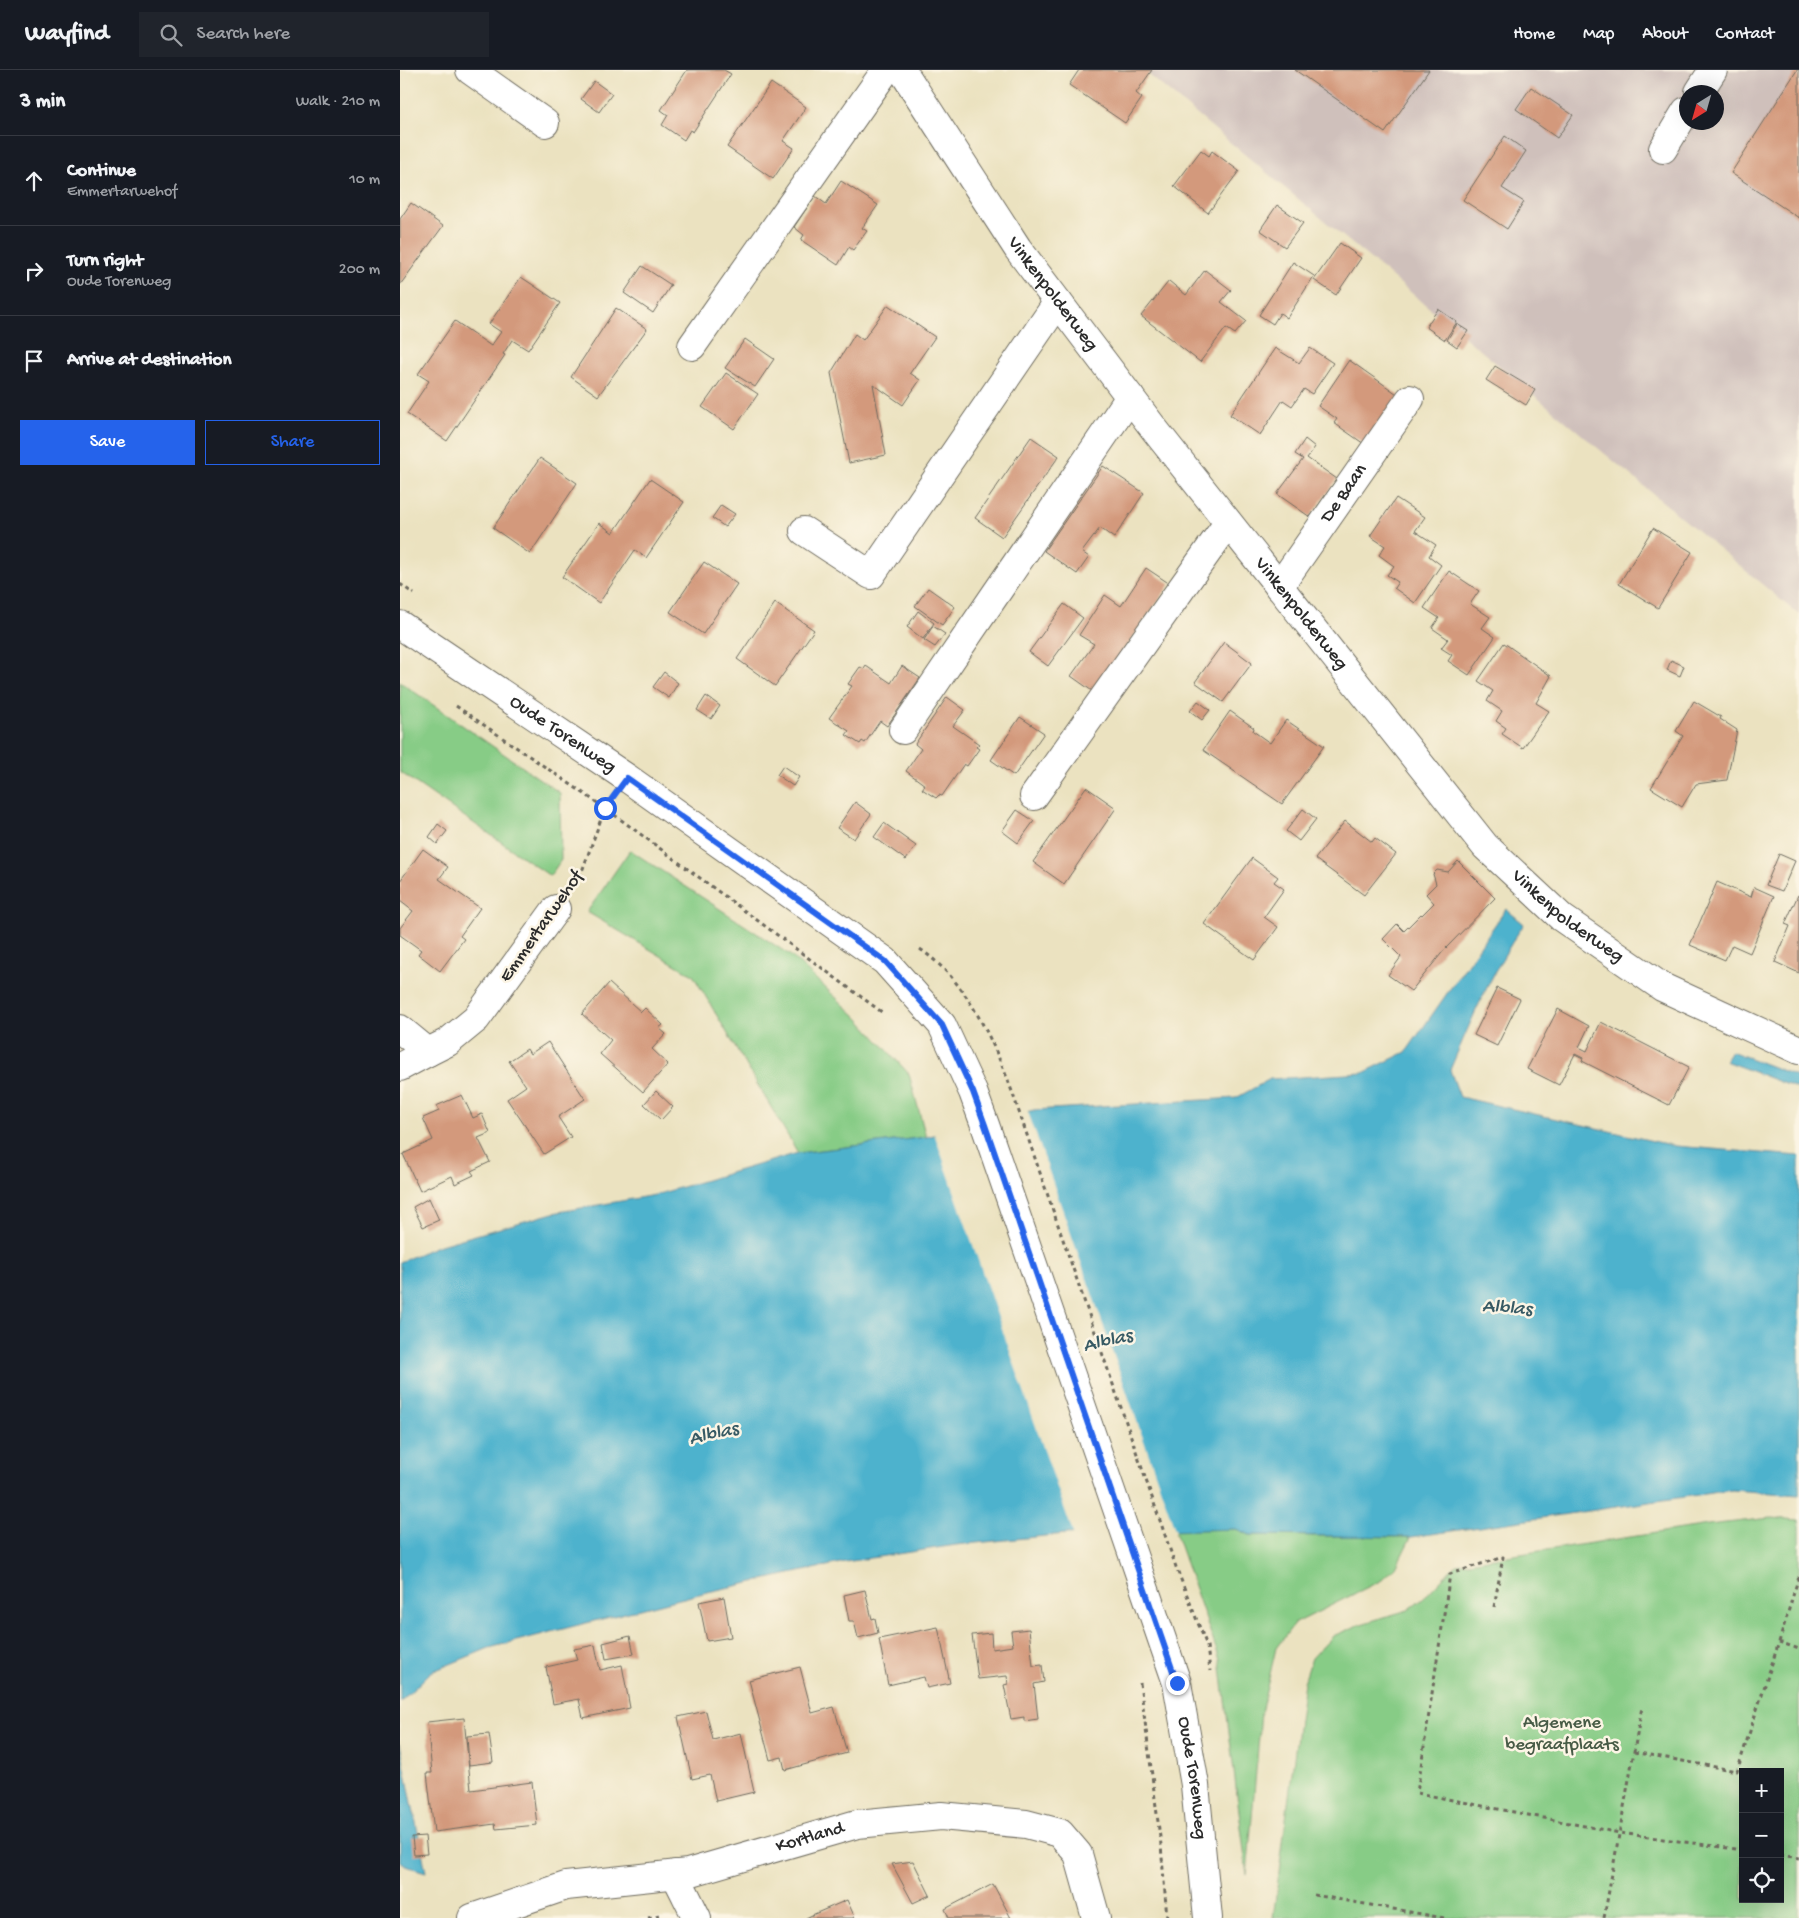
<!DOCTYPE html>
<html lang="en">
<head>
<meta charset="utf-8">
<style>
	:root { --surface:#171b24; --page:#20242c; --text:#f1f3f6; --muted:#9ea1a6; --line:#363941; --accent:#2563eb }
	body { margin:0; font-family:"Gochi Hand",sans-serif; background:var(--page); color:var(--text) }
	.controls { position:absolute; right:15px; bottom:15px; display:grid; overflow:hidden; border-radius:0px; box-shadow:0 5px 20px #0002 }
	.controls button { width:45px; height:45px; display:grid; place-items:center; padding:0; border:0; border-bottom:1px solid var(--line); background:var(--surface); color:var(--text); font:25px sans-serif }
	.compass { position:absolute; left:1279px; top:15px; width:45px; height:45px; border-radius:50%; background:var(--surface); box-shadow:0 5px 20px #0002; rotate:217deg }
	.stop { position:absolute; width:15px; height:15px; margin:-11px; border:4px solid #2563eb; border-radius:50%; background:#fff }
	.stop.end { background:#2563eb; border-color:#fff; box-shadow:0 1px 5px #0008 }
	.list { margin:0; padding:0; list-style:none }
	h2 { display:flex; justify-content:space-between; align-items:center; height:65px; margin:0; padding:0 20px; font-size:21px }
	h2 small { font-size:16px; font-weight:400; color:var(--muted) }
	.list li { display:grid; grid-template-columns:32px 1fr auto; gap:15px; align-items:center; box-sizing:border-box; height:90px; padding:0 20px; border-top:1px solid var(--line) }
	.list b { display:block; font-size:19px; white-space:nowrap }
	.list p { margin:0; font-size:16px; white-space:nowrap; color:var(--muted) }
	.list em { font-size:16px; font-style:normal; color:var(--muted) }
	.actions { display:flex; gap:10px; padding:15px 20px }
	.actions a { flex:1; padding:11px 0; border:1px solid var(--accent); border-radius:0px; text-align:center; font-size:18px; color:var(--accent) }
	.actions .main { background:var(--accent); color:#fff }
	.icon { flex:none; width:28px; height:28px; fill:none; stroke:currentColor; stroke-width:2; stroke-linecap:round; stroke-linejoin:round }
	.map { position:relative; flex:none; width:1399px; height:1848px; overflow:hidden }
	header { display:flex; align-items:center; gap:30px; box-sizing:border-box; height:70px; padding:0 25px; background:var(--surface); border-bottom:1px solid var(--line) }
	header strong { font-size:24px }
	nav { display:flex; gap:28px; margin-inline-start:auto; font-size:18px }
	.search { width:350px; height:45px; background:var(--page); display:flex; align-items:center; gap:12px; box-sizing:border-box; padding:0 18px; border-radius:0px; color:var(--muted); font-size:19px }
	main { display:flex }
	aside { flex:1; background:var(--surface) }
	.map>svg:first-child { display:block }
	.industrial { fill:#cfc0bb; fill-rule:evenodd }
	.green { fill:#87cc86; stroke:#597c58; fill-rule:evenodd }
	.water { fill:#4eb2cd; stroke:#3c6e7c }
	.pier { fill:#ebe2c0 }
	.building { fill:#d3997c }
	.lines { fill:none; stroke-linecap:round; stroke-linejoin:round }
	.minor-casing { stroke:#6e6b5f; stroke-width:30 }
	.path { stroke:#6e6b5f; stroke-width:3; stroke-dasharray:4 4; stroke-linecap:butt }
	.minor { stroke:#fff; stroke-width:28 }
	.route { stroke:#2563eb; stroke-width:6 }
	.labels { text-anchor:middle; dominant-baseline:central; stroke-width:5; stroke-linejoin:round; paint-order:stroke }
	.street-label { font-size:19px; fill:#2b2b2b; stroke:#fcf5e5 }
	.park-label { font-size:19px; fill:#475b46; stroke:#fcf5e5 }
	.water-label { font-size:20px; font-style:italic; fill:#375a64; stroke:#fcf5e5 }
</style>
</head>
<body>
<header>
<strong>Wayfind</strong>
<div class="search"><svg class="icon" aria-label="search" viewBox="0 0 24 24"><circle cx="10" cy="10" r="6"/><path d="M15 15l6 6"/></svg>Search here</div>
<nav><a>Home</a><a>Map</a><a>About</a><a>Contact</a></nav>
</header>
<main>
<aside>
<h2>3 min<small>Walk · 210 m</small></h2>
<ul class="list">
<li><svg class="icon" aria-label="ahead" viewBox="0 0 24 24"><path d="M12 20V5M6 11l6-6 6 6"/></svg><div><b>Continue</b><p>Emmertarwehof</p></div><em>10 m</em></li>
<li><svg class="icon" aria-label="right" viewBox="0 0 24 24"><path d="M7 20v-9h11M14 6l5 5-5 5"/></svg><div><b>Turn right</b><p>Oude Torenweg</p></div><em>200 m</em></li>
<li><svg class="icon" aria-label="arrive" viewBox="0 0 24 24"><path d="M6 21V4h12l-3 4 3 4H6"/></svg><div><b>Arrive at destination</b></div></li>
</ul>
<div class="actions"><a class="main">Save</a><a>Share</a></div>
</aside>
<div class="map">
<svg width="1399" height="1848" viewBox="0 0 1399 1848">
	<rect width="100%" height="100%" fill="#fcf5e5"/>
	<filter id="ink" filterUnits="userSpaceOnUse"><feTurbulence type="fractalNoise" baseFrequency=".02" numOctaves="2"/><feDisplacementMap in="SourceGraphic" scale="10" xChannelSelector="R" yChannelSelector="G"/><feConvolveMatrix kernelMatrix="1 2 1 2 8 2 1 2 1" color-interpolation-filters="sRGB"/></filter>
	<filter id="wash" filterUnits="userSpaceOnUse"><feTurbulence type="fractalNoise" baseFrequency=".0096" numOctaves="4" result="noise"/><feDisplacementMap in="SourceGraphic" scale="20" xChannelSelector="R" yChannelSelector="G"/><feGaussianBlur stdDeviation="1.12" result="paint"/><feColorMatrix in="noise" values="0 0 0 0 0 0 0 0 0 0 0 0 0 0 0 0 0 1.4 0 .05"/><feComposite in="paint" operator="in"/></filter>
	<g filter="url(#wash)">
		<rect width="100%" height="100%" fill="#ebe2c0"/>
		<path class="industrial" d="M743 0H1399V545ZM1286 22H1316V52H1286Z"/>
		<path class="green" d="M0 612 160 723 161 790 150 806 0 702Z
			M230 780 390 885 458 948 509 1004 526 1067 398 1083 293 905 187 842Z
			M1371 1448 1399 1450V1848H873L904 1612 912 1588 933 1566 961 1554 1008 1540 1023 1529 1056 1494 1308 1455ZM1343 1702H1380V1829H1343Z
			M774 1459H836L850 1465 1011 1467 996 1497 982 1510 894 1554 876 1578 861 1643 847 1805 820 1590Z"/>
		<path class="water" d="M1106 839 1124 854C1091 903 1073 946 1050 1000L1060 1027 1275 1076 1399 1086V1425L1332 1420 1011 1467 850 1465 836 1459 665 1464 556 1475 445 1492 303 1523 89 1578 31 1602 0 1632V1192L37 1176 153 1143 255 1125 398 1083 526 1067 634 1040 836 1028 870 1009 963 1003 1006 982Z
			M1331 981 1399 1007V1019L1325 991Z
			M0 1674 26 1802 9 1797 0 1791Z"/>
		<path class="pier" d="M627 1039 776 1462 674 1466 534 1063Z"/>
		<g id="blocks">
			<path class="building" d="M287 0H324L331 4 293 62 290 60 284 70 262 55 268 45 261 40Z
				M679 0H752L736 23 742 28 725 53 669 15Z
				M895 0H1029L985 63Z
				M1397 0H1399V148L1331 103Z
				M194 11 212 24 199 42 181 29Z
				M371 13 406 37 383 71 394 78 373 109 327 77Z
				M1131 17 1173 45 1157 68 1116 39Z
				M1105 66 1126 81 1102 118 1124 132 1107 159 1063 130Z
				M801 80 809 86 812 81 839 101 808 143 774 116Z
				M441 111 478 135 462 158 467 161 453 180 449 177 438 195 401 170 404 165 394 157 415 126 426 134Z
				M11 133 43 156 0 215V149Z
				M877 135 903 153 885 177 860 160Z
				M940 173 961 188 936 225 914 210Z
				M893 192 914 206 887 248 880 243 873 254 859 245Z
				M242 196 271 215 253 243 224 223Z
				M805 200 831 220 821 232 846 251 835 264 826 258 800 292 741 246 769 211 786 225Z
				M121 207 160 233 128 280 112 270 103 284 105 285 47 371 7 344 29 311 18 304 55 251 91 276 101 262 89 254Z
				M488 235 535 267 510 303 520 310 503 335 473 314 486 385 449 393 431 303 455 264 463 270Z
				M216 238 247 259 198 326 171 307Z
				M1038 239 1057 252 1045 270 1026 257Z
				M1057 254 1068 261 1057 277 1047 270Z
				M345 269 374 289 355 317 325 298Z
				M875 278 899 293 910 278 933 293 912 324 904 319 892 336 883 330 860 365 830 345Z
				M949 290 1000 326 967 376 934 353 937 349 918 336Z
				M1095 296 1135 320 1126 335 1086 310Z
				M326 303 358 324 334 359 302 337Z
				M631 367 659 386 602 467 575 448Z
				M905 369 915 377 907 388 937 409 910 447 877 424 903 389 895 384Z
				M140 388 177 413 130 484 93 458Z
				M703 396 744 423 714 468 700 458 682 482 689 487 677 504 644 481Z
				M250 409 284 432 246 488 235 480 199 533 162 507 199 453 213 463Z
				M996 428 1025 447 1015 461 1036 475 1029 486 1041 495 1015 533 994 518 998 512 987 505 994 496 979 485 985 476 970 466Z
				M321 435 335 444 325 457 312 448Z
				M1253 458 1292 482 1258 538 1219 514Z
				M304 492 337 514 303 564 270 542Z
				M746 498 770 514 695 623 671 606 694 574 679 565 705 525 721 536Z
				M1049 501 1079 521 1070 534 1090 547 1082 558 1095 567 1069 605 1048 591 1052 585 1041 578 1048 569 1032 558 1039 548 1024 538Z
				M528 518 555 537 542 555 515 536Z
				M375 533 414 560 375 616 337 589Z
				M664 534 683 548 648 596 629 582Z
				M518 541 534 553 523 569 507 557Z
				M533 556 545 564 535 577 524 570Z
				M824 572 852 593 823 632 795 612Z
				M1104 573 1151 606 1136 633 1149 641 1123 678 1102 664 1106 658 1096 651 1102 641 1087 631 1093 621 1078 611Z
				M1271 590 1284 596 1280 606 1267 600Z
				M466 596 491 613 502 596 520 608 487 656 480 651 465 673 462 671 460 674 446 665 449 661 429 648 452 616 448 614 460 597 464 599Z
				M264 602 278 613 269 628 253 617Z
				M306 626 320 636 311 649 297 640Z
				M547 627 565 640 553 656 579 674 576 677 579 679 567 696 564 694 542 726 539 725 536 728 522 719 525 715 506 701 521 679 515 674Z
				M798 631 810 640 802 650 790 641Z
				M1294 631 1321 647 1320 649 1337 660 1327 710 1296 714 1282 737 1251 718 1283 666 1276 661Z
				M830 641 854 658 853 661 870 673 886 650 924 676 882 734 803 680Z
				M620 647 644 663 614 706 591 690Z
				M383 696 399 707 393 716 377 705Z
				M686 717 716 738 664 814 633 792Z
				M455 732 471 744 454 769 437 758Z
				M903 739 916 749 899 771 886 761Z
				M617 740 634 751 618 773 602 761Z
				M945 751 972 772 975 768 996 784 964 825 915 789Z
				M484 753 516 776 506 790 474 767Z
				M38 754 47 761 37 774 29 767Z
				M23 779 48 797 39 809 80 838 60 866 64 869 40 901 18 884 21 880 0 865V858L13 841 0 831V811Z
				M1379 784 1395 791 1382 821 1366 815Z
				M852 788 878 807 874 812 884 819 864 847 878 857 854 890 804 854Z
				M1058 791 1095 828 1045 879 1011 921 988 905 1001 887 983 869 997 854 1004 861 1021 844 1022 845 1034 833 1026 824 1036 814 1033 804 1037 800 1048 802Z
				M1317 812 1351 827 1354 817 1374 826 1350 883 1332 875 1325 890 1290 875Z
				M1398 825H1399V903L1375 892 1390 856 1385 854Z
				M209 913 241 942 245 938 263 955 259 958 266 964 252 979 268 994 243 1022 200 984 211 970 182 944Z
				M1097 918 1120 929 1097 976 1074 965Z
				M1158 939 1189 956 1179 977 1187 981 1201 952 1289 997 1269 1035 1182 991 1183 988 1175 984 1159 1015 1127 999Z
				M148 972 185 1029 158 1047 171 1067 144 1084 107 1029 126 1016 109 991 127 979 130 984Z
				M256 1021 273 1037 261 1050 244 1034Z
				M62 1025 73 1048 82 1044 90 1063 78 1068 90 1092 71 1101 74 1105 55 1114 52 1106 20 1121 3 1084 33 1070 23 1048 39 1041 36 1036Z
				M29 1128 39 1150 23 1157 13 1137Z
				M465 1520 472 1549 475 1548 478 1563 458 1568 454 1551H449L444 1525Z
				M324 1527 331 1567 307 1571 299 1532Z
				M538 1557 550 1613 527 1618 524 1607 488 1615 479 1569Z
				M629 1559 633 1596 642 1595 644 1612 634 1614 638 1649 624 1651V1647L611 1649 604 1615 608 1614 607 1606 578 1609 572 1565 591 1563 592 1579 613 1576 611 1561Z
				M230 1566 234 1584 206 1589 203 1573Z
				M195 1575 200 1600 222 1595 230 1638 183 1648 179 1629 153 1634 146 1597 177 1590 174 1579Z
				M400 1597 412 1643 434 1637 447 1683 385 1700 382 1687 370 1690 349 1610Z
				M306 1641 313 1670 341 1663 354 1722 316 1731 310 1705 292 1709 278 1647Z
				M64 1648 71 1720 132 1712 137 1755 96 1759 95 1754 34 1762 27 1703H32L27 1652Z
				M89 1664 93 1692 69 1695 67 1666Z
				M25 1766 27 1784 14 1785 12 1767Z
				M513 1791 530 1825 513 1833 492 1794Z
				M593 1814 611 1848H549L545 1839Z
				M447 1830 455 1848H406L412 1845Z"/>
		</g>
	</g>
	<g filter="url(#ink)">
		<use href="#blocks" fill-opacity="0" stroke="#6e6b5f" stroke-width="1"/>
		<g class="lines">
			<g class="minor-casing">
				<g id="minor">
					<path d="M70 0 145 53"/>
					<path id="s1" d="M502 0 618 179 658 232 755 360 1085 776 1162 848 1262 917 1399 980"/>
					<path d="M1299 22 1313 0"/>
					<path d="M1263 79 1286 41"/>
					<path d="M292 276 486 0"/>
					<path d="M404 461 471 505 658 232"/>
					<path id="s2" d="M879 517 1010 329"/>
					<path id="s3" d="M0 555 227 708 485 891 542 955 573 1022 585 1055 777 1613 795 1715 808 1848"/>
					<path d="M503 660 730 327"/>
					<path d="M634 726 828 453"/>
					<path d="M0 959 28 982 48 972 76 949 156 839"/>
					<path d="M0 997 28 982"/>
					<path d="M275 1804 297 1848"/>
					<path id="s4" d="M72 1848 166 1816 288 1803 457 1754 541 1746 626 1754 660 1763 678 1784 696 1848"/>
				</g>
			</g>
			<path class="path" d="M0 514 14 524
				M56 636 205 738 483 943
				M174 813 181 804 205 738
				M520 879C565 910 588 961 608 1010L776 1497 807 1576 810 1601
				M1094 1537 1103 1487 1050 1504 1017 1723 1220 1763 1343 1780
				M1379 1572 1399 1506
				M740 1613 761 1775 767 1848
				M1234 1682 1337 1701 1379 1572 1399 1579
				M1380 1785 1399 1788
				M914 1825 1044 1848
				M248 1848 259 1845
				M1204 1848 1242 1637"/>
			<use href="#minor" class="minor"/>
		</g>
	</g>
	<g class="lines" filter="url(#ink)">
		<path class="route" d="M205 738 227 708 485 891 542 955 573 1022 585 1055 777 1613"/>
	</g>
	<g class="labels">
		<g class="street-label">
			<text stroke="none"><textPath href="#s1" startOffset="270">Vinkenpolderweg</textPath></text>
			<text stroke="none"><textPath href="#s2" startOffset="114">De Baan</textPath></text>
			<text stroke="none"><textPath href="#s1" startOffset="675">Vinkenpolderweg</textPath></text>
			<text stroke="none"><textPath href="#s3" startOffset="196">Oude Torenweg</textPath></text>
			<text stroke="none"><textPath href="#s1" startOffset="1080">Vinkenpolderweg</textPath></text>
			<text transform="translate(142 857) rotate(-55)">Emmertarwehof</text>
			<text stroke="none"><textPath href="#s3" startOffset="1471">Oude Torenweg</textPath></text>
			<text stroke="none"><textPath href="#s4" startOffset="349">Kortland</textPath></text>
		</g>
		<g class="park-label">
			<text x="1162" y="1653">Algemene<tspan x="1162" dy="22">begraafplaats</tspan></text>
		</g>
		<g class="water-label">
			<text transform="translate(1107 1239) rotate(4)">Alblas</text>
			<text transform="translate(708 1272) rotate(-13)">Alblas</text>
			<text transform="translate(314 1365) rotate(-13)">Alblas</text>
		</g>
	</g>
</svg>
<div class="controls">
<button>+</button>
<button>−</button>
<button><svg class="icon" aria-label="locate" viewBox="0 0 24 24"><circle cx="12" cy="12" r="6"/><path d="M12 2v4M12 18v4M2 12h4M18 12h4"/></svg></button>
</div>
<svg class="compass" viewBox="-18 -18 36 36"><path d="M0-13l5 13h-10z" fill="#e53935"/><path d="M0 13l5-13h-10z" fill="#9ea1a6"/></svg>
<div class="stop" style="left:205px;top:738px"></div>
<div class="stop end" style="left:777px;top:1613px"></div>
</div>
</main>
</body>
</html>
